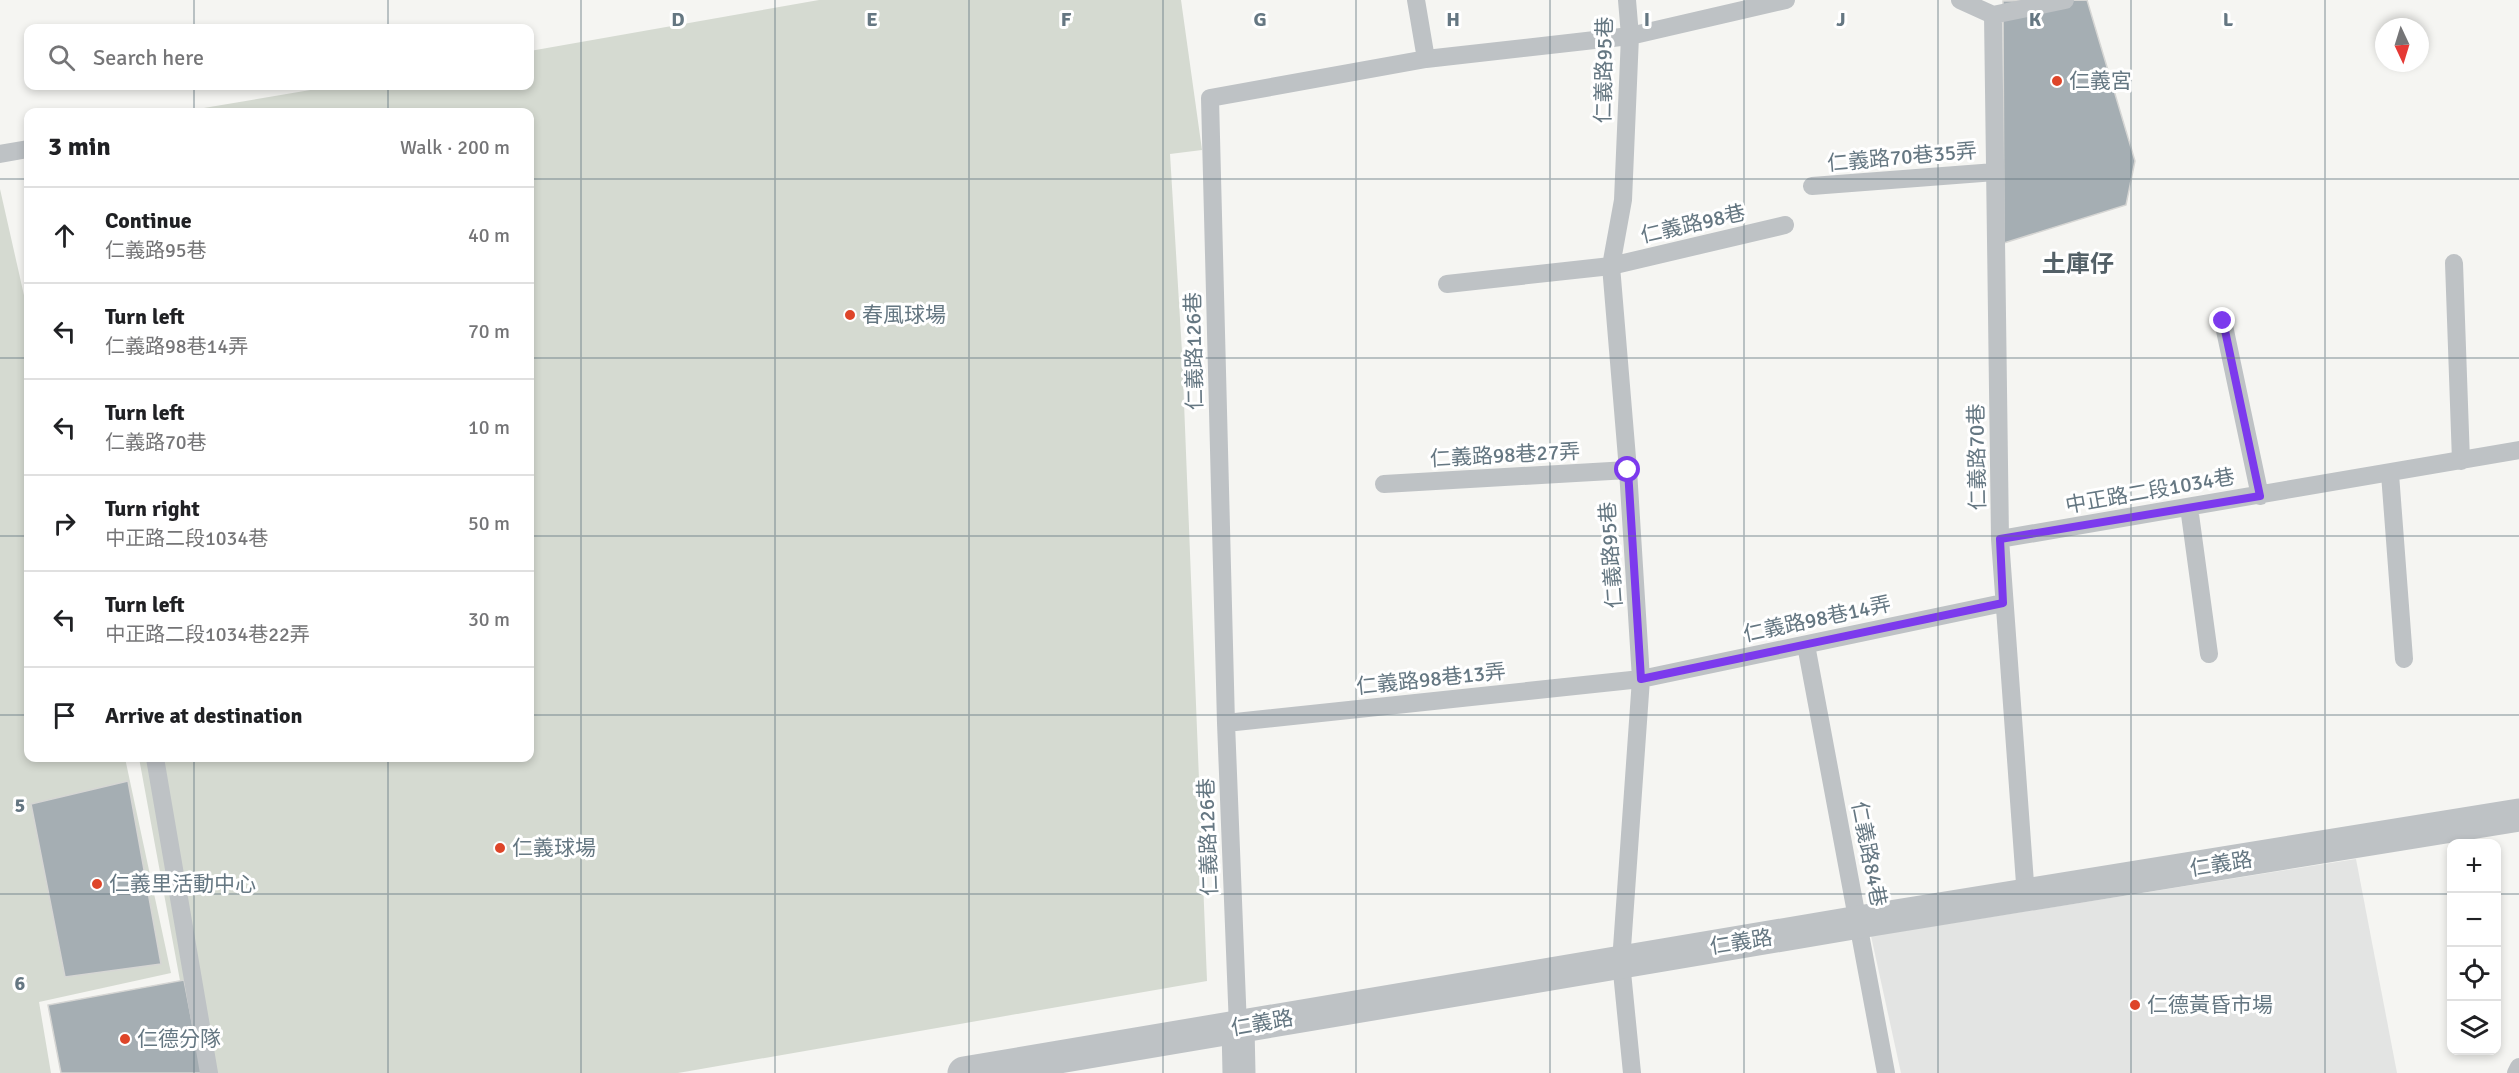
<!DOCTYPE html>
<html lang="en">
<head>
<meta charset="utf-8">
<style>
	:root { --surface:#fff; --page:#f2f2f2; --text:#202124; --muted:#757577; --line:#e0e0e0 }
	body { margin:0; font-family:Signika,"Noto Sans TC",sans-serif; background:var(--page); color:var(--text) }
	.controls { position:absolute; right:18px; bottom:18px; display:grid; overflow:hidden; border-radius:12px; box-shadow:0 3px 9px #0003 }
	.controls button { width:54px; height:54px; display:grid; place-items:center; padding:0; border:0; border-bottom:2px solid var(--line); background:var(--surface); color:var(--text); font:30px sans-serif }
	.compass { position:absolute; left:2375px; top:18px; width:54px; height:54px; border-radius:50%; background:var(--surface); box-shadow:0 3px 9px #0003; rotate:176deg }
	.stop { position:absolute; width:18px; height:18px; margin:-14px; border:4px solid #7c3aed; border-radius:50%; background:#fff }
	.stop.end { background:#7c3aed; border-color:#fff; box-shadow:0 2px 6px #0008 }
	.list { margin:0; padding:0; list-style:none }
	h2 { display:flex; justify-content:space-between; align-items:center; height:78px; margin:0; padding:0 24px; font-size:26px }
	h2 small { font-size:20px; font-weight:400; color:var(--muted) }
	.list li { display:grid; grid-template-columns:39px 1fr auto; gap:18px; align-items:center; box-sizing:border-box; height:96px; padding:0 24px; border-top:2px solid var(--line) }
	.list b { display:block; font-size:22px; white-space:nowrap }
	.list p { margin:0; font-size:20px; white-space:nowrap; color:var(--muted) }
	.list em { font-size:20px; font-style:normal; color:var(--muted) }
	.icon { flex:none; width:33px; height:33px; fill:none; stroke:currentColor; stroke-width:2; stroke-linecap:round; stroke-linejoin:round }
	.map { position:relative; flex:none; width:2519px; height:1073px; overflow:hidden }
	.search { position:absolute; background:var(--surface); box-shadow:0 3px 9px #0003; left:24px; top:24px; width:510px; height:66px; display:flex; align-items:center; gap:15px; box-sizing:border-box; padding:0 21px; border-radius:12px; color:var(--muted); font-size:22px }
	.panel { position:absolute; background:var(--surface); box-shadow:0 3px 9px #0003; left:24px; top:108px; width:510px; height:654px; border-radius:12px }
	.map>svg:first-child { display:block }
	.built { fill:#e3e4e3 }
	.green { fill:#d5dad1 }
	.building { fill:#a5aeb3; stroke:#d6d6d4; stroke-width:1.5 }
	.lines { fill:none; stroke-linecap:round; stroke-linejoin:round }
	.service { stroke:#bec2c5; stroke-width:18 }
	.minor { stroke:#bec2c5; stroke-width:33 }
	.route { stroke:#7c3aed; stroke-width:8 }
	.grid { fill:none; stroke:#657782; stroke-width:1.5; stroke-opacity:0.55 }
	.poi-dot { fill:#de4529; stroke:#fff; stroke-width:2 }
	.labels { text-anchor:middle; dominant-baseline:central; stroke-width:6; stroke-linejoin:round; paint-order:stroke }
	.street-label { font-size:21px; fill:#657782; stroke:#fff }
	.poi-label { font-size:21px; fill:#657782; stroke:#fff; text-anchor:start }
	.quarter-label { font-size:24px; font-weight:bold; fill:#536067; stroke:#fff }
	.grid-label { font-size:20px; text-anchor:middle; font-weight:bold; fill:#657782; stroke:#fff; stroke-width:6; stroke-linejoin:round; paint-order:stroke }
</style>
</head>
<body>
<div class="map">
<svg width="2519" height="1073" viewBox="0 0 2519 1073">
	<rect width="100%" height="100%" fill="#f5f5f2"/>
	<path class="built" d="M2356 859 2397 1073H1901L1871 936Z"/>
	<path class="green" d="M819 0H1181L1202 150 1170 154 1182 352 1207 981 678 1073H197L139 758H530V112H180L334 86H530V51Z
		M0 189 28 313V758H125L171 973 39 1002 51 1073H0Z"/>
	<path class="building" d="M2087 0 2135 161 2126 205 2004 243 2003 1Z
		M128 781 161 964 65 977 31 804Z
		M184 980 202 1073H61L48 1005Z"/>
	<g class="lines">
		<path class="service" d="M1416 0 1426 59
			M1627 0 1630 36 1623 200 1611 266 1628 470 1641 679 1621 962 1632 1073
			M1960 0 1993 15 2065 0
			M1993 15 2000 539 2026 897
			M0 154 28 149
			M1812 186 1995 172
			M2454 263 2461 461
			M1447 284 1611 266 1785 225
			M2223 321 2260 496
			M2390 474 2404 659
			M1384 484 1628 470
			M2189 507 2209 654
			M2000 539 2519 450
			M1806 645 1886 1073
			M1226 723 1641 679 2003 603
			M155 758 209 1073
			M1238 1027 1226 723 1210 98 1426 59 1630 36 1786 0
			M2516 1073 2519 1067"/>
		<path class="minor" d="M1238 1027 1239 1073
			M964 1073 1859 922 2519 815"/>
	</g>
	<g class="lines">
		<path class="route" d="M1628 470 1641 679 2003 603 2000 539 2260 496 2223 321"/>
	</g>
	<path class="grid" d="M194 0V28M388 0V28M581 0V1073M775 0V1073M969 0V1073M1163 0V1073M1356 0V1073M1550 0V1073M1744 0V1073M1938 0V1073M2131 0V1073M2325 0V1073M194 86V112M388 86V112M0 179H28M530 179H2519M0 358H28M530 358H2519M0 536H28M530 536H2519M0 715H28M530 715H2519M194 758V1073M388 758V1073M0 894H2452M2496 894H2519"/>
	<g class="poi-dot">
		<circle cx="2057" cy="81" r="6"/>
		<circle cx="850" cy="315" r="6"/>
		<circle cx="500" cy="848" r="6"/>
		<circle cx="97" cy="884" r="6"/>
		<circle cx="2135" cy="1005" r="6"/>
		<circle cx="125" cy="1039" r="6"/>
	</g>
	<g class="labels">
		<g class="street-label">
			<text transform="translate(1604 70) rotate(-89)">仁義路95巷</text>
			<text transform="translate(1902 157) rotate(-5)">仁義路70巷35弄</text>
			<text transform="translate(1693 224) rotate(-13)">仁義路98巷</text>
			<text transform="translate(1194 351) rotate(-91)">仁義路126巷</text>
			<text transform="translate(1505 455) rotate(-3)">仁義路98巷27弄</text>
			<text transform="translate(1977 457) rotate(-91)">仁義路70巷</text>
			<text transform="translate(2150 491) rotate(-10)">中正路二段1034巷</text>
			<text transform="translate(1611 555) rotate(-94)">仁義路95巷</text>
			<text transform="translate(1817 619) rotate(-12)">仁義路98巷14弄</text>
			<text transform="translate(1431 679) rotate(-6)">仁義路98巷13弄</text>
			<text transform="translate(1208 837) rotate(-92)">仁義路126巷</text>
			<text transform="translate(1869 854) rotate(79)">仁義路84巷</text>
			<text transform="translate(2221 864) rotate(-9)">仁義路</text>
			<text transform="translate(1741 942) rotate(-9)">仁義路</text>
			<text transform="translate(1262 1023) rotate(-10)">仁義路</text>
		</g>
		<g class="poi-label">
			<text x="2069" y="81">仁義宮</text>
			<text x="862" y="315">春風球場</text>
			<text x="512" y="848">仁義球場</text>
			<text x="109" y="884">仁義里活動中心</text>
			<text x="2147" y="1005">仁德黃昏市場</text>
			<text x="137" y="1039">仁德分隊</text>
		</g>
		<g class="quarter-label">
			<text x="2078" y="264">土庫仔</text>
		</g>
	</g>
	<g class="grid-label">
		<text x="678" y="26">D</text>
		<text x="872" y="26">E</text>
		<text x="1066" y="26">F</text>
		<text x="1260" y="26">G</text>
		<text x="1453" y="26">H</text>
		<text x="1647" y="26">I</text>
		<text x="1841" y="26">J</text>
		<text x="2035" y="26">K</text>
		<text x="2228" y="26">L</text>
		<text x="20" y="812">5</text>
		<text x="20" y="990">6</text>
	</g>
</svg>
<div class="controls">
<button>+</button>
<button>−</button>
<button><svg class="icon" aria-label="locate" viewBox="0 0 24 24"><circle cx="12" cy="12" r="6"/><path d="M12 2v4M12 18v4M2 12h4M18 12h4"/></svg></button>
<button><svg class="icon" aria-label="layers" viewBox="0 0 24 24"><path d="M12 4l9 5-9 5-9-5zM3 14l9 5 9-5"/></svg></button>
</div>
<svg class="compass" viewBox="-18 -18 36 36"><path d="M0-13l5 13h-10z" fill="#e53935"/><path d="M0 13l5-13h-10z" fill="#757577"/></svg>
<div class="stop" style="left:1628px;top:470px"></div>
<div class="stop end" style="left:2223px;top:321px"></div>
<div class="search"><svg class="icon" aria-label="search" viewBox="0 0 24 24"><circle cx="10" cy="10" r="6"/><path d="M15 15l6 6"/></svg>Search here</div>
<section class="panel">
<h2>3 min<small>Walk · 200 m</small></h2>
<ul class="list">
<li><svg class="icon" aria-label="ahead" viewBox="0 0 24 24"><path d="M12 20V5M6 11l6-6 6 6"/></svg><div><b>Continue</b><p>仁義路95巷</p></div><em>40 m</em></li>
<li><svg class="icon" aria-label="left" viewBox="0 0 24 24"><path d="M17 20v-9H6M10 6l-5 5 5 5"/></svg><div><b>Turn left</b><p>仁義路98巷14弄</p></div><em>70 m</em></li>
<li><svg class="icon" aria-label="left" viewBox="0 0 24 24"><path d="M17 20v-9H6M10 6l-5 5 5 5"/></svg><div><b>Turn left</b><p>仁義路70巷</p></div><em>10 m</em></li>
<li><svg class="icon" aria-label="right" viewBox="0 0 24 24"><path d="M7 20v-9h11M14 6l5 5-5 5"/></svg><div><b>Turn right</b><p>中正路二段1034巷</p></div><em>50 m</em></li>
<li><svg class="icon" aria-label="left" viewBox="0 0 24 24"><path d="M17 20v-9H6M10 6l-5 5 5 5"/></svg><div><b>Turn left</b><p>中正路二段1034巷22弄</p></div><em>30 m</em></li>
<li><svg class="icon" aria-label="arrive" viewBox="0 0 24 24"><path d="M6 21V4h12l-3 4 3 4H6"/></svg><div><b>Arrive at destination</b></div></li>
</ul>
</section>
</div>
</body>
</html>
